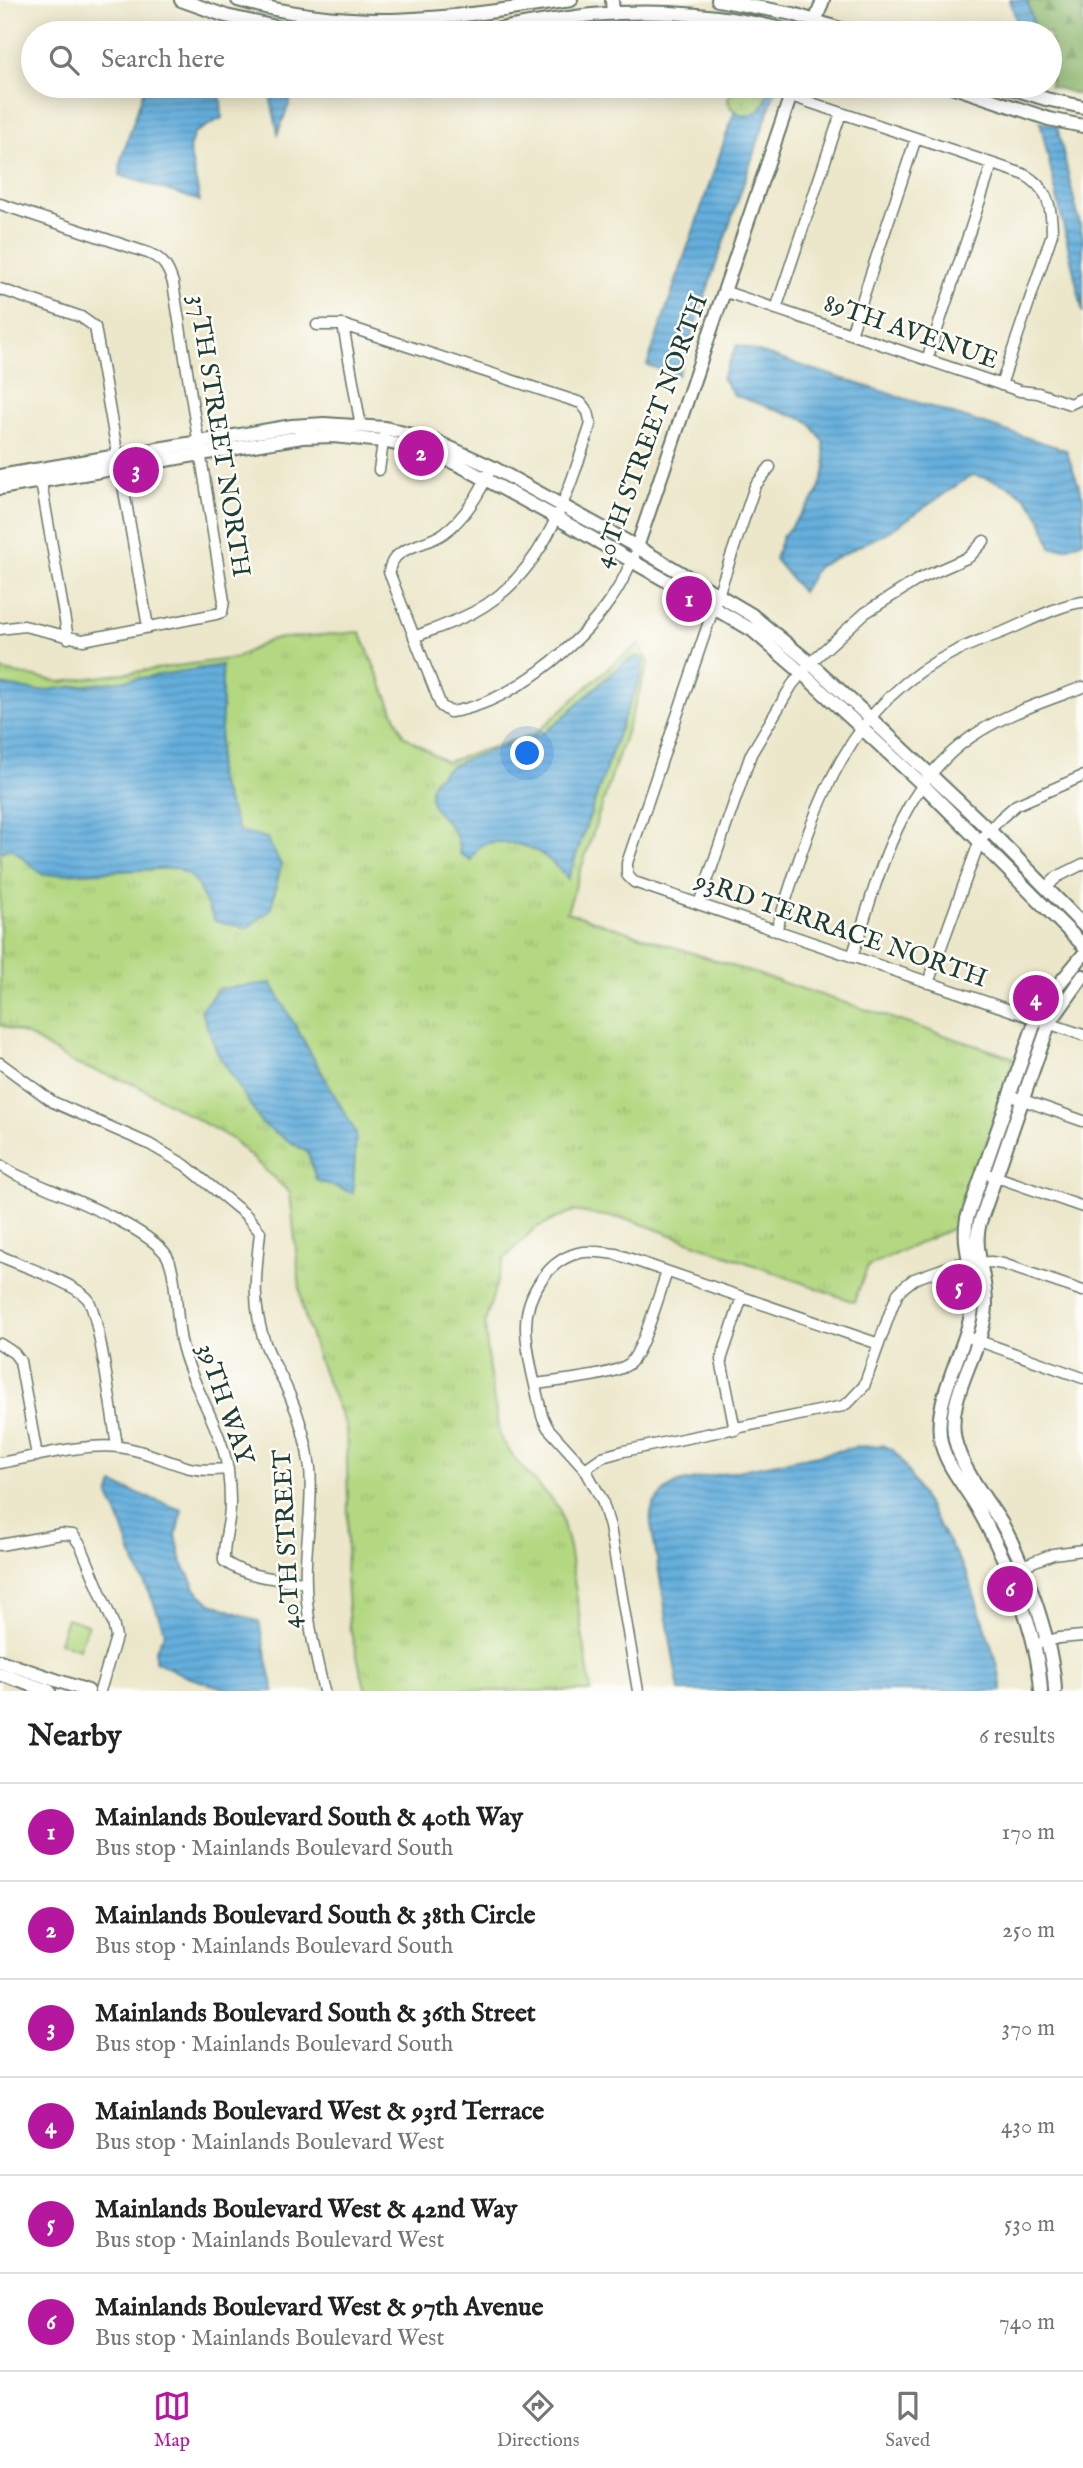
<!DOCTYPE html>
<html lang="en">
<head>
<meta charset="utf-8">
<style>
	:root { --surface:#fff; --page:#f6f6f6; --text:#222; --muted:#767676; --line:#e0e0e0; --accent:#b5179e }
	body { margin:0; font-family:"IM FELL English",serif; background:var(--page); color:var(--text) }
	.you { position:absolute; left:528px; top:754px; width:24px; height:24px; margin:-18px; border:5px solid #fff; border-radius:50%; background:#1a73e8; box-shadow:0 0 0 10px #1a73e833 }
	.badge { display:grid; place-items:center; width:46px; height:46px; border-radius:50%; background:var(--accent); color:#fff; font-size:23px; font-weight:700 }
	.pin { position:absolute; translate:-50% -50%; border:4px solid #fff; box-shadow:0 2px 7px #0006 }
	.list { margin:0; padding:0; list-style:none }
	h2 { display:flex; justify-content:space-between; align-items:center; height:91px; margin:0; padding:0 28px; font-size:30px }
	h2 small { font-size:23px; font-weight:400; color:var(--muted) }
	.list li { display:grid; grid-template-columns:46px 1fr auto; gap:21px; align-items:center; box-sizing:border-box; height:98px; padding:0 28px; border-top:2px solid var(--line) }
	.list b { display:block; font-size:26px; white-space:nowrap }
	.list p { margin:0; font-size:23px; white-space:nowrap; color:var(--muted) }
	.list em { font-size:23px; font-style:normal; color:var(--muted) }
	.icon { flex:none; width:38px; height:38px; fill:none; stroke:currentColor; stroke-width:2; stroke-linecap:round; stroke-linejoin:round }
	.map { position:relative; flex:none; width:1083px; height:1691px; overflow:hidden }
	.search { position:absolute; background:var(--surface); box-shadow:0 4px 18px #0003; left:21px; right:21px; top:21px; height:77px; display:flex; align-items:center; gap:18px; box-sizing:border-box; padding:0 24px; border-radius:38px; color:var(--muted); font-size:26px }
	.sheet { height:679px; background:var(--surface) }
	nav { display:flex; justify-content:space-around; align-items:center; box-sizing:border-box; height:98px; border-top:2px solid var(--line); background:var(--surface); font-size:19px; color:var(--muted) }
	nav a { display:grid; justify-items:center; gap:4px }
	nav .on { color:var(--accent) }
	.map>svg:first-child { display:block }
	.grass { fill:url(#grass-tufts); stroke:#6a8a5b; stroke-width:2 }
	.forest { fill:url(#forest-firs); stroke:#577a52; stroke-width:2 }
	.wetland { fill:url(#wetland-marsh); stroke:#6a8a5b; stroke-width:2 }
	.park { fill:#b4d882; stroke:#6a8a5b; stroke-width:2 }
	.water { fill:url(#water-rules); stroke:#427688; stroke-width:2 }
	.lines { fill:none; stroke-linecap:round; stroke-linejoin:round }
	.minor-casing { stroke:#677868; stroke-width:13 }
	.tertiary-casing { stroke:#677868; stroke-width:16 }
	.minor { stroke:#fff; stroke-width:10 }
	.tertiary { stroke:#fff; stroke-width:12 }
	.labels { text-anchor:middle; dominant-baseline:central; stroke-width:5; stroke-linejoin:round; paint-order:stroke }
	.street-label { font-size:26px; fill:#1f3d34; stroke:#fdfcf7 }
</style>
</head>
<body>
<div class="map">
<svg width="1083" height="1691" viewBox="0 0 1083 1691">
	<defs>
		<pattern id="grass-tufts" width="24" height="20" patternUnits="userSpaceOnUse" patternTransform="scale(1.75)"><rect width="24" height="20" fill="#b4d882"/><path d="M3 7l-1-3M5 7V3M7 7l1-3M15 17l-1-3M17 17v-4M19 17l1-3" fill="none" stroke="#9aba71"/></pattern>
		<pattern id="forest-firs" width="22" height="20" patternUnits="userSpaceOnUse" patternTransform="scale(1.75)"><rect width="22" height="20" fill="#8fb870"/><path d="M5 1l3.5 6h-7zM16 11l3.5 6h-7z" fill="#74975d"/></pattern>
		<pattern id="wetland-marsh" width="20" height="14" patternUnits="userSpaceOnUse" patternTransform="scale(1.75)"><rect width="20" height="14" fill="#b4d882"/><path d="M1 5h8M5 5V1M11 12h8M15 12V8" fill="none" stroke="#9aba71"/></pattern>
		<pattern id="water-rules" width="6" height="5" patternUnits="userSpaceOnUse" patternTransform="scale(1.75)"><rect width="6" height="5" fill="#65afdd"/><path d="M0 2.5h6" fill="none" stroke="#5390b4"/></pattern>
	</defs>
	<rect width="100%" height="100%" fill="#fdfcf7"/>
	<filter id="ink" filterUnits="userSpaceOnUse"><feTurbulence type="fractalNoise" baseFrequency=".0143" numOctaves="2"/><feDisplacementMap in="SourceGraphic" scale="14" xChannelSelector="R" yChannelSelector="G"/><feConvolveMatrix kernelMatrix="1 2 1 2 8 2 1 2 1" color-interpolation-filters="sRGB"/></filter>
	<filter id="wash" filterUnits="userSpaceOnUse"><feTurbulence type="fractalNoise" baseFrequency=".00686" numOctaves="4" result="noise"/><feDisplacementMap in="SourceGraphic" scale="28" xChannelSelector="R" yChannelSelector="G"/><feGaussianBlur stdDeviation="1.57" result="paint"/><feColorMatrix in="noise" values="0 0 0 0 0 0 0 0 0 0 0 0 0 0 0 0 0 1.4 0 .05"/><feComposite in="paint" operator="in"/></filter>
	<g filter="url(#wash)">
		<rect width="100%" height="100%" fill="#ece7ca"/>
		<path class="grass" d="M360 632 403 735 446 762 536 733 609 667 639 644 649 662 567 912 1014 1058 960 1225 868 1266 854 1302 631 1220 573 1211 535 1228 504 1259 485 1322 489 1370 500 1437 518 1463 559 1508 569 1547 591 1691H366L349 1625 346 1580 348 1502 346 1427 319 1362 302 1307 290 1193 232 1139 134 1084 75 1064 29 1036 0 1025V670L61 682 235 658 272 639Z"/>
		<path class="forest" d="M1027 0H1083V96L1050 86V33H1036Z"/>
		<path class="wetland" d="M731 86H770C764 104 764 114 742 116L731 108 728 101Z"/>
		<path class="park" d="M67 1618 88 1625 79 1649 59 1642Z"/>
		<path class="water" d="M1010 0H1027L1036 33H1020Z
			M145 86H220L222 118 194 133 189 149 200 201 120 175 121 160Z
			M268 86H296L278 133Z
			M770 86H777L678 375 647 365 735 110 742 116C764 114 764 104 770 86Z
			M1040 121 1057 126 1083 238V313Z
			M737 345 1066 450 1083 497V541L1066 548H1051C1038 500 1021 485 972 475L890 531 817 567 802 592 775 559 782 537 817 495 826 467 823 441 808 421 734 395 722 378Z
			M638 656 644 659 640 679 622 722 568 879C548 856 533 844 501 842 484 841 478 845 471 860L460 854C459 846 458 836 452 829 443 816 426 807 431 788 438 757 517 747 543 733 566 719 620 659 638 656Z
			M222 665V717L217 776 239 831 267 838 281 865 271 909 248 928 215 921 194 879 177 868 43 875 11 848 0 852V685L38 691 128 680Z
			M271 983 356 1133 353 1193 316 1180 308 1153 262 1124 217 1052 201 1010 218 989Z
			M882 1445 892 1449 900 1458 967 1574 998 1666 1002 1691H679L651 1524C648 1503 663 1490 681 1482L857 1447Z
			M113 1484 182 1510 176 1535 182 1563 196 1590 209 1602 259 1622 274 1691H233L187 1677 155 1661V1651L165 1632 150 1594 135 1564 120 1520 109 1496Z"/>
	</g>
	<g filter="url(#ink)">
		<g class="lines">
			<g class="minor-casing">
				<path id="minor" d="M791 96 1023 174C1048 187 1052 207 1052 234L1001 385
					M0 204 148 253C163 259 168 267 173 283L224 601 222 612 216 614 83 640 24 626 0 629
					M0 289 81 317 95 327 148 627
					M726 292 1020 391 1038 393 1070 404 1083 398
					M776 309 841 113
					M317 325H343L581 403 588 412 591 424C567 495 545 574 474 612 455 622 434 629 414 637
					M343 325 361 427
					M851 334 916 138
					M927 360 992 164
					M492 467C480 492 466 517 444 533 425 547 392 545 389 572L441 706 450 712C509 704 578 647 611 599 621 586 627 571 634 556
					M770 467 755 486 627 863V875L634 882 1083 1035
					M379 470 384 436
					M40 476 68 638
					M1046 888 1057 877 1083 864
					M699 904 751 754 792 685 810 663 865 613 919 579 969 557 984 541
					M776 931C812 820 839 708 954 652 970 644 987 638 1003 632 1025 623 1061 604 1083 602
					M852 957C879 877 897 788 971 737 1004 714 1046 701 1083 687
					M928 983 980 840 1001 818 1016 805 1083 776
					M0 1063 53 1102 149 1144 185 1165 246 1215 260 1232C256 1272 251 1304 265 1343 272 1362 283 1378 290 1396 300 1418 307 1445 310 1468 313 1501 307 1532 306 1564 304 1607 314 1650 324 1691
					M1009 1095 1083 1121
					M0 1165 15 1174C53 1192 139 1222 165 1253 177 1267 176 1319 181 1341 191 1386 221 1425 228 1471 230 1487 231 1503 229 1519 227 1533 223 1547 224 1561 247 1578 279 1579 306 1582
					M991 1175 1083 1207
					M0 1256C22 1266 72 1282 87 1298 99 1311 113 1422 117 1446
					M965 1336 1083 1378
					M0 1344 14 1353 20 1361 37 1456
					M535 1384C557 1381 615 1376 630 1363 643 1351 660 1291 667 1272
					M735 1430 721 1360 742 1297
					M0 1463C34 1457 84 1443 118 1447 143 1449 166 1462 190 1468 203 1471 215 1470 228 1469
					M585 1469 602 1457 624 1451 843 1406 850 1401 864 1386 892 1307 898 1293 905 1286 914 1279 956 1264 991 1262 1003 1264 1083 1291
					M0 1545 61 1534 73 1535 81 1546 113 1623 116 1637 100 1691
					M1017 1568 1053 1554 1083 1550
					M1033 1645 1059 1638 1083 1636
					M638 1691 610 1527 602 1500 585 1469 548 1428 542 1416C536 1388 527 1358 526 1329 525 1296 548 1257 584 1252 594 1251 606 1253 616 1254L879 1344"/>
			</g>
			<g class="tertiary-casing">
				<path id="tertiary" d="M181 0 226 16 304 33
					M238 0C357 34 452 18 571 0
					M612 0 613 14
					M718 0 793 14 853 33
					M475 33C514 27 553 19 592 15 659 9 731 14 795 33
					M811 33 823 0
					M951 86 1049 119 1083 126
					M1005 86 1046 99 1083 107
					M0 476 292 426 324 424 385 428 437 442 492 467 637 547 752 615 810 663 870 718 988 829 1083 925
					M0 488 302 437 333 436 383 441 430 452 461 466 557 518 752 630 802 673 922 784 1083 945
					M637 547 794 86
					M0 1661 88 1691
					M0 1674 49 1691
					M1041 1691C1038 1632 1008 1563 979 1511 967 1489 949 1470 942 1446 929 1402 969 1348 973 1302 976 1273 961 1248 967 1218L1036 1019 1059 984 1083 955
					M1055 1691C1054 1647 1024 1562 1002 1524 986 1498 962 1470 955 1440 945 1396 984 1350 986 1306 987 1277 972 1250 980 1222L1049 1024 1083 976"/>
			</g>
			<use href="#minor" class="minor"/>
			<use href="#tertiary" class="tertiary"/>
		</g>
	</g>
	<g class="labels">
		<g class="street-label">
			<text transform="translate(911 332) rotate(19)">89TH AVENUE</text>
			<text transform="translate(651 431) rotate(-70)">40TH STREET NORTH</text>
			<text transform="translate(219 436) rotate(81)">37TH STREET NORTH</text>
			<text transform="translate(841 930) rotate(19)">93RD TERRACE NORTH</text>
			<text transform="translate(225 1404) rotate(71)">39TH WAY</text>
			<text transform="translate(287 1539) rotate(-93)">40TH STREET</text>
		</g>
	</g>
</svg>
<div class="you"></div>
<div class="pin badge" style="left:689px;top:599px">1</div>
<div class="pin badge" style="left:421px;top:453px">2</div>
<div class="pin badge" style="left:136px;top:470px">3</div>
<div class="pin badge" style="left:1036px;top:998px">4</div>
<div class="pin badge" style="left:959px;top:1287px">5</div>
<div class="pin badge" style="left:1010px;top:1589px">6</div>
<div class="search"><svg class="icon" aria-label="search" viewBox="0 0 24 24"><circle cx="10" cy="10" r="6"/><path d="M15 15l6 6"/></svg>Search here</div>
</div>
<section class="sheet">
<h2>Nearby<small>6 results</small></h2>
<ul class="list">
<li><span class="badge">1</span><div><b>Mainlands Boulevard South &amp; 40th Way</b><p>Bus stop · Mainlands Boulevard South</p></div><em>170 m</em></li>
<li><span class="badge">2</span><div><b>Mainlands Boulevard South &amp; 38th Circle</b><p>Bus stop · Mainlands Boulevard South</p></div><em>250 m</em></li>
<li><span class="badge">3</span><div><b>Mainlands Boulevard South &amp; 36th Street</b><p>Bus stop · Mainlands Boulevard South</p></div><em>370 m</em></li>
<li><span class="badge">4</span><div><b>Mainlands Boulevard West &amp; 93rd Terrace</b><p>Bus stop · Mainlands Boulevard West</p></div><em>430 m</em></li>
<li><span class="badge">5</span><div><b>Mainlands Boulevard West &amp; 42nd Way</b><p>Bus stop · Mainlands Boulevard West</p></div><em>530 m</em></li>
<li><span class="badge">6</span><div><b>Mainlands Boulevard West &amp; 97th Avenue</b><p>Bus stop · Mainlands Boulevard West</p></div><em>740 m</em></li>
</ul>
</section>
<nav>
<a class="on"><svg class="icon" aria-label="map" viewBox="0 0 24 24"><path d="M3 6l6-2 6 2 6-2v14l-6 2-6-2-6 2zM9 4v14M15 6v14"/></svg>Map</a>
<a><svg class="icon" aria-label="directions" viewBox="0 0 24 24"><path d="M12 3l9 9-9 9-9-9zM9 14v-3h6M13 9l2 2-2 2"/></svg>Directions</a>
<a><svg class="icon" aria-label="saved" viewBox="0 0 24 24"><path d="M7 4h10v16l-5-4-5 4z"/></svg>Saved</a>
</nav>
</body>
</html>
